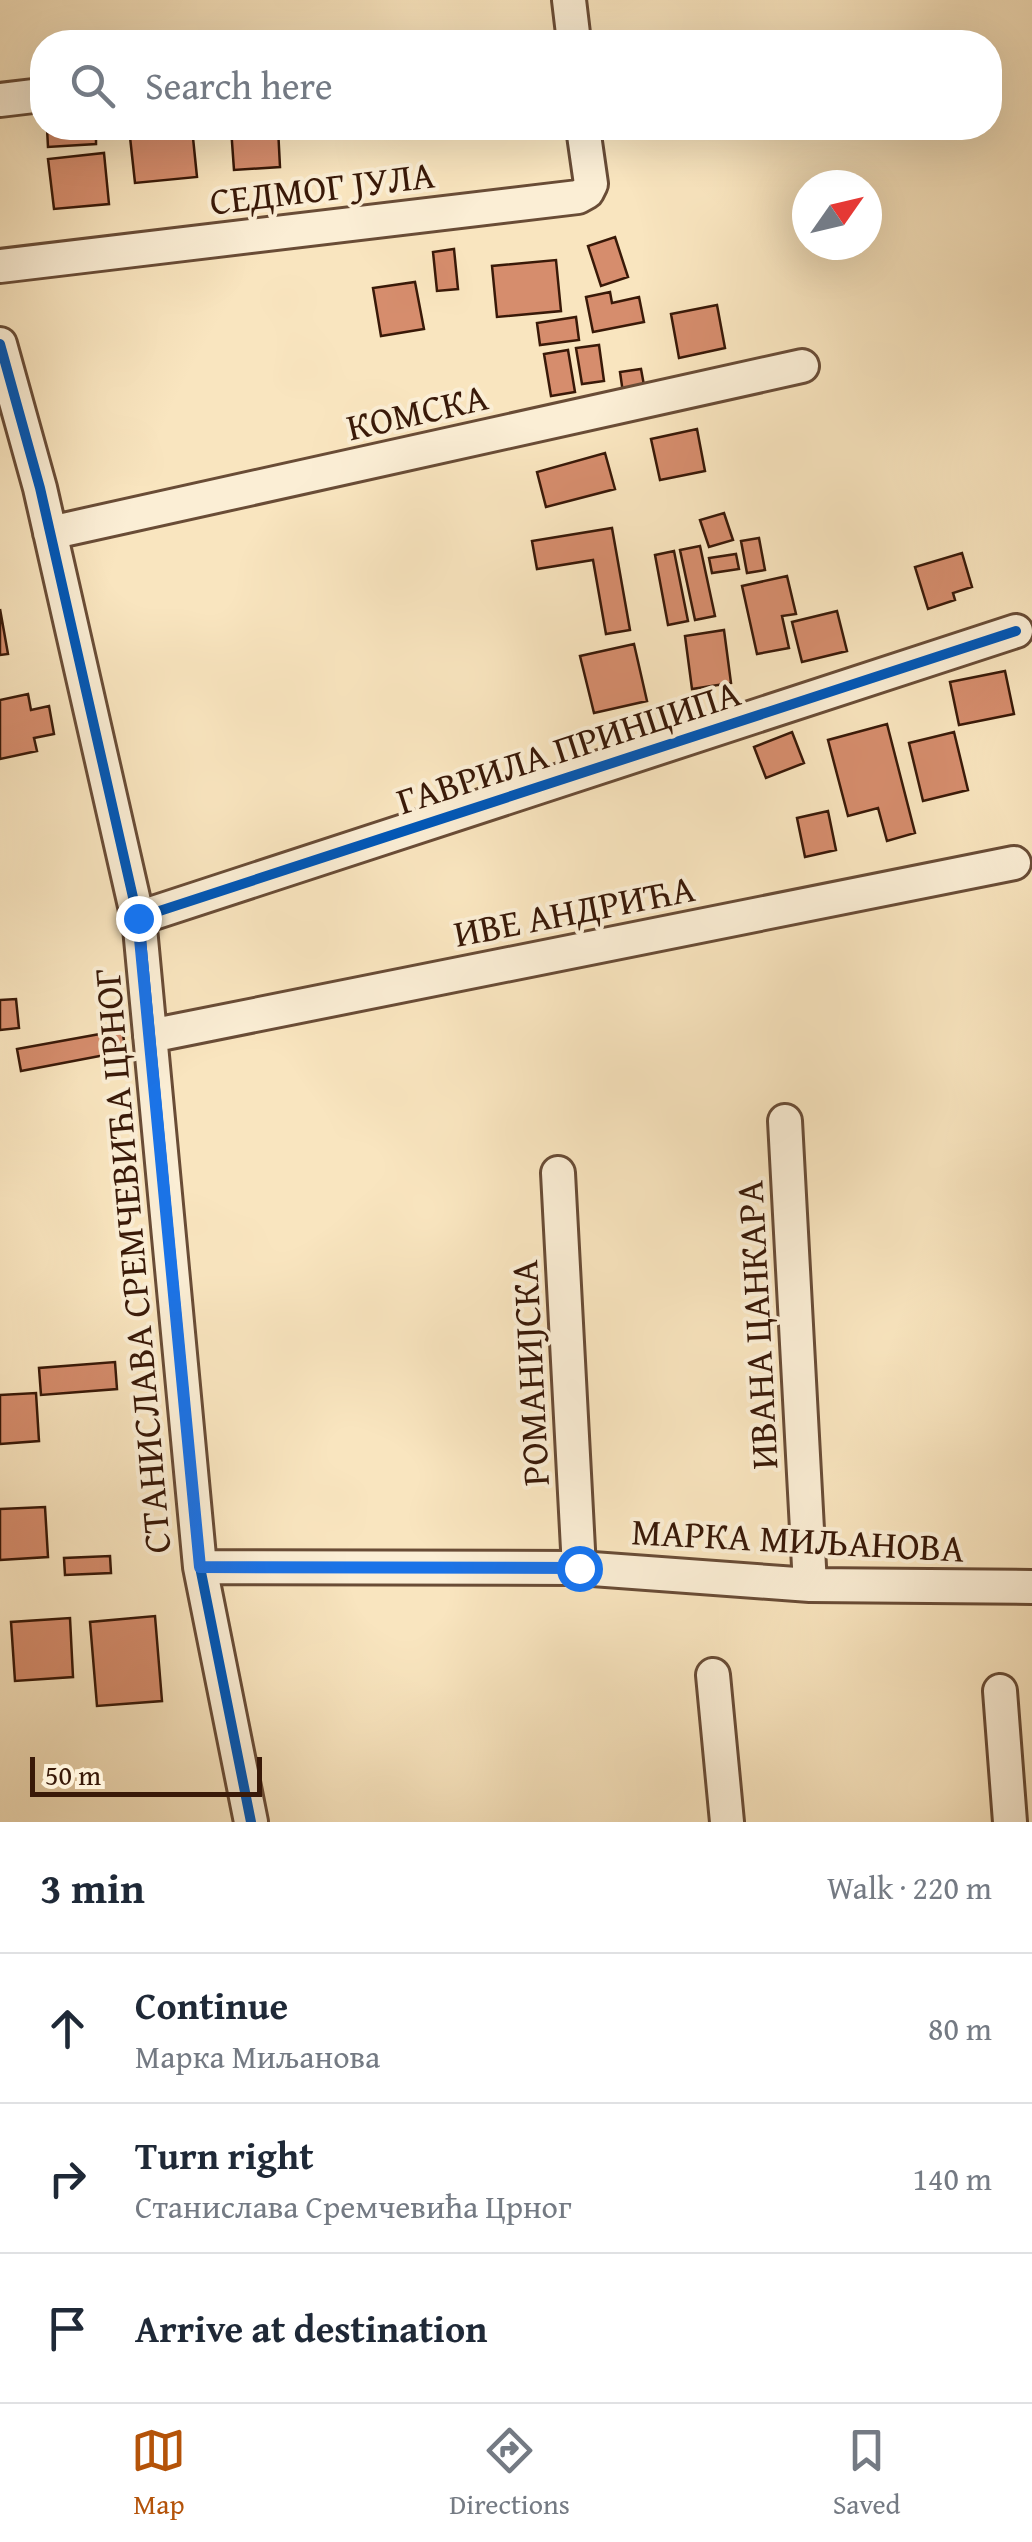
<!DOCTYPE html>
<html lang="en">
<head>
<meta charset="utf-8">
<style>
	:root { --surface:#fff; --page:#f6f6f7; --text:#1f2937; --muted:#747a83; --line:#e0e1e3; --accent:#b45309 }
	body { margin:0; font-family:"Gentium Book Plus",serif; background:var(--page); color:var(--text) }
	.compass { position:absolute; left:792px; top:170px; width:90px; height:90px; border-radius:50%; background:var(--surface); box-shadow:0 10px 40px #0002; rotate:56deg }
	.scale { position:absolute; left:30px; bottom:25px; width:232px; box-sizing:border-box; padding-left:10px; border:5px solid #391908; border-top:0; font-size:28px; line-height:35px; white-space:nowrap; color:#391908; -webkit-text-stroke:8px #fbeed5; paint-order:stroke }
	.stop { position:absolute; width:30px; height:30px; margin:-22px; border:8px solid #1a73e8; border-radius:50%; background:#fff }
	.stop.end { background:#1a73e8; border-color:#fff; box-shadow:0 2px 10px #0008 }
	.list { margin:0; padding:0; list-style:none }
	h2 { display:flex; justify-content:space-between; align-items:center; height:130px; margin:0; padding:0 40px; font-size:42px }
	h2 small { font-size:32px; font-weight:400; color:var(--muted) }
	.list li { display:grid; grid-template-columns:65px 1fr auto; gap:30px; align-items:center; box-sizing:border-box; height:150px; padding:0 40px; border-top:2px solid var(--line) }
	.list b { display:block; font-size:38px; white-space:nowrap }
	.list p { margin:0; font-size:32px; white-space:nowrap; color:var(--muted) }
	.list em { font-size:32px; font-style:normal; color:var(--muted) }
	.icon { flex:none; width:55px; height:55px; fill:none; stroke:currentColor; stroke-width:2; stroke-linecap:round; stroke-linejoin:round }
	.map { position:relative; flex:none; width:1032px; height:1822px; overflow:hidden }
	.search { position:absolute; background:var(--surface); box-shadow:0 10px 40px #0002; left:30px; right:30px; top:30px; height:110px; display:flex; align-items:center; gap:25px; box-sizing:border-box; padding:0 35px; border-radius:40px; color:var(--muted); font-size:38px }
	.sheet { height:580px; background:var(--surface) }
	nav { display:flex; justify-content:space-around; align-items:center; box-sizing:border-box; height:140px; border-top:2px solid var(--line); background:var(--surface); font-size:28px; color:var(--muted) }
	nav a { display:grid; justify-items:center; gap:5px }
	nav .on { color:var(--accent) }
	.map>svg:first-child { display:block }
	.building { fill:#d68d6d; stroke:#391908; stroke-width:2.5 }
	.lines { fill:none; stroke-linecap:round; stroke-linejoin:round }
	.minor-casing { stroke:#694c36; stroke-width:38 }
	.minor { stroke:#fbeed5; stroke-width:32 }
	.cycleway-casing { stroke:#fbeed5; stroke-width:16 }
	.cycleway { stroke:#0057b8; stroke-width:10 }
	.route { stroke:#1a73e8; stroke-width:12 }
	.labels { text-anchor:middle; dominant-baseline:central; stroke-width:8; stroke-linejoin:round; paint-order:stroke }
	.street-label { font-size:38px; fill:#391908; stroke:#fbeed5 }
</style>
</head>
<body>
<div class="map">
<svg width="1032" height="1822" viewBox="0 0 1032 1822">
	<rect width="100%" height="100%" fill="#f9e5bf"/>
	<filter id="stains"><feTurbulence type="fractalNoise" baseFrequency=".002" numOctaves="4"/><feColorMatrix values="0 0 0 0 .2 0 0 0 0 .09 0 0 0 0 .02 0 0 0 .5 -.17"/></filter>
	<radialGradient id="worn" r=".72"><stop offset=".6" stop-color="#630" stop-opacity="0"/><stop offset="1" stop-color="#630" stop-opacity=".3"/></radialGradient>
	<path class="building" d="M47 128H96V144L48 147Z
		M129 128H192L197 177 135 183Z
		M231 128H278L280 167 234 170Z
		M300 128H358V131L302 137Z
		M104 153 109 204 54 209 48 159Z
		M615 237 628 277 601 286 588 246Z
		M454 249 458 289 437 291 433 252Z
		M556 260 561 311 497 317 492 266Z
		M415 282 424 329 381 336 373 288Z
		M610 292 612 303 639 297 644 322 593 332 586 297Z
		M717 305 725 348 679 358 671 314Z
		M576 317 579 340 540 345 537 323Z
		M599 345 604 381 582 384 576 348Z
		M568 350 575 392 551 396 544 354Z
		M641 369 646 396 624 400 620 372Z
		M697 429 705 471 660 480 651 439Z
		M605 453 615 489 546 507 537 472Z
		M724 513 733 540 709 547 700 520Z
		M612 528 630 630 606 634 593 560 537 569 532 541Z
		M759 538 765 570 747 573 741 541Z
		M700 546 715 616 695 620 680 550Z
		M674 551 688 621 668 625 655 555Z
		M962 553 972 587 953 593 955 600 928 609 915 567Z
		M736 554 739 569 712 573 709 558Z
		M787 576 796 614 782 616 789 648 757 654 742 586Z
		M0 609 8 654 0 655Z
		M837 611 847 651 802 662 792 622Z
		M724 630 731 683 692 689 685 636Z
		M634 644 647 701 594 713 580 656Z
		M1005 671 1014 714 959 725 950 682Z
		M28 694 31 710 49 706 54 734 34 738 37 751 0 759V700Z
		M887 724 915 833 887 841 878 808 848 816 828 740Z
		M792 732 804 763 766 778 754 747Z
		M954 732 968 790 923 801 909 743Z
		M828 811 836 850 805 857 797 818Z
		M16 999 19 1028 0 1030V1000Z
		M122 1030 126 1051 21 1071 17 1049Z
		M115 1362 117 1389 41 1395 39 1368Z
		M36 1393 39 1441 0 1444V1395Z
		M45 1507 48 1557 0 1560V1509Z
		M110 1556 111 1573 65 1575 64 1558Z
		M155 1616 162 1701 97 1706 90 1622Z
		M70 1618 73 1677 15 1681 11 1622Z"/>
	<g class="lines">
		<g class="minor-casing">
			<path id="minor" d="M569 0 574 42
				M0 100 42 95
				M0 266 578 197 587 192 591 184 583 128
				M0 344 40 488 140 928 200 1567 251 1822
				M50 533 802 366
				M138 918 1016 631
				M150 1036 1014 863
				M785 1121 810 1585
				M558 1173 579 1568
				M200 1567 579 1568 810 1585 1032 1587
				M713 1675 727 1822
				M1000 1691 1010 1822"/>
		</g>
		<use href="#minor" class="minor"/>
		<g class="cycleway-casing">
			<path id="cycleway" d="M0 344 40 488 140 928 200 1567 251 1822
				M138 918 1016 631"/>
		</g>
		<use href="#cycleway" class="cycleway"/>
	</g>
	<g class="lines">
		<path class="route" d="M138 918 200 1567 579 1568"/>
	</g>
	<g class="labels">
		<g class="street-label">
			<text transform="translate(322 187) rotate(-7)">СЕДМОГ ЈУЛА</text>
			<text transform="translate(417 411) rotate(-13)">КОМСКА</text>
			<text transform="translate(568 746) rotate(-18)">ГАВРИЛА ПРИНЦИПА</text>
			<text transform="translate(574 910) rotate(-11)">ИВЕ АНДРИЋА</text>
			<text transform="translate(131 1261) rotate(-95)">СТАНИСЛАВА СРЕМЧЕВИЋА ЦРНОГ</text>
			<text transform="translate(756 1325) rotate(-93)">ИВАНА ЦАНКАРА</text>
			<text transform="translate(529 1373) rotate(-93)">РОМАНИЈСКА</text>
			<text transform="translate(798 1539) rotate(3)">МАРКА МИЉАНОВА</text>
		</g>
	</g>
	<rect width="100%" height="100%" filter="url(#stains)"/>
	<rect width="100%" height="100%" fill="url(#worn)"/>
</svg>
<svg class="compass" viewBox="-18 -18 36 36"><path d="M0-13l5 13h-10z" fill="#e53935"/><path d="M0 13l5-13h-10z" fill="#747a83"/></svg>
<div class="scale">50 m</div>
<div class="stop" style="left:579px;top:1568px"></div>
<div class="stop end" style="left:138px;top:918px"></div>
<div class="search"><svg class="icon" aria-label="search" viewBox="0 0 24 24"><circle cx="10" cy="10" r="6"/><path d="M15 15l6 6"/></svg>Search here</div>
</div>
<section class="sheet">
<h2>3 min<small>Walk · 220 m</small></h2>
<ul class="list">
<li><svg class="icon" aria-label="ahead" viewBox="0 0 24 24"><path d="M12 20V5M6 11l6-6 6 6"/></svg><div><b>Continue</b><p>Марка Миљанова</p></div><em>80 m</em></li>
<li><svg class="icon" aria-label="right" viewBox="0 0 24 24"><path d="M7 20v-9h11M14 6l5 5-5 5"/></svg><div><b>Turn right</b><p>Станислава Сремчевића Црног</p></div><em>140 m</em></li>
<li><svg class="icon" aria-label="arrive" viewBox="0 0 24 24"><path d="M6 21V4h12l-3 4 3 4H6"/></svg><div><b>Arrive at destination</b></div></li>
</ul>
</section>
<nav>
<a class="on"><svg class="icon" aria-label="map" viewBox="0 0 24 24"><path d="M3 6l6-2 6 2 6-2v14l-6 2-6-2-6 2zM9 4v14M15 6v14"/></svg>Map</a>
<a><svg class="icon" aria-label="directions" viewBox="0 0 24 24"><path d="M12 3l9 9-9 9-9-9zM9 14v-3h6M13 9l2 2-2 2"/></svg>Directions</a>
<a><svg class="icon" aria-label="saved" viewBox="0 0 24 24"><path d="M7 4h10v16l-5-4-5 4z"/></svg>Saved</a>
</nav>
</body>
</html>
